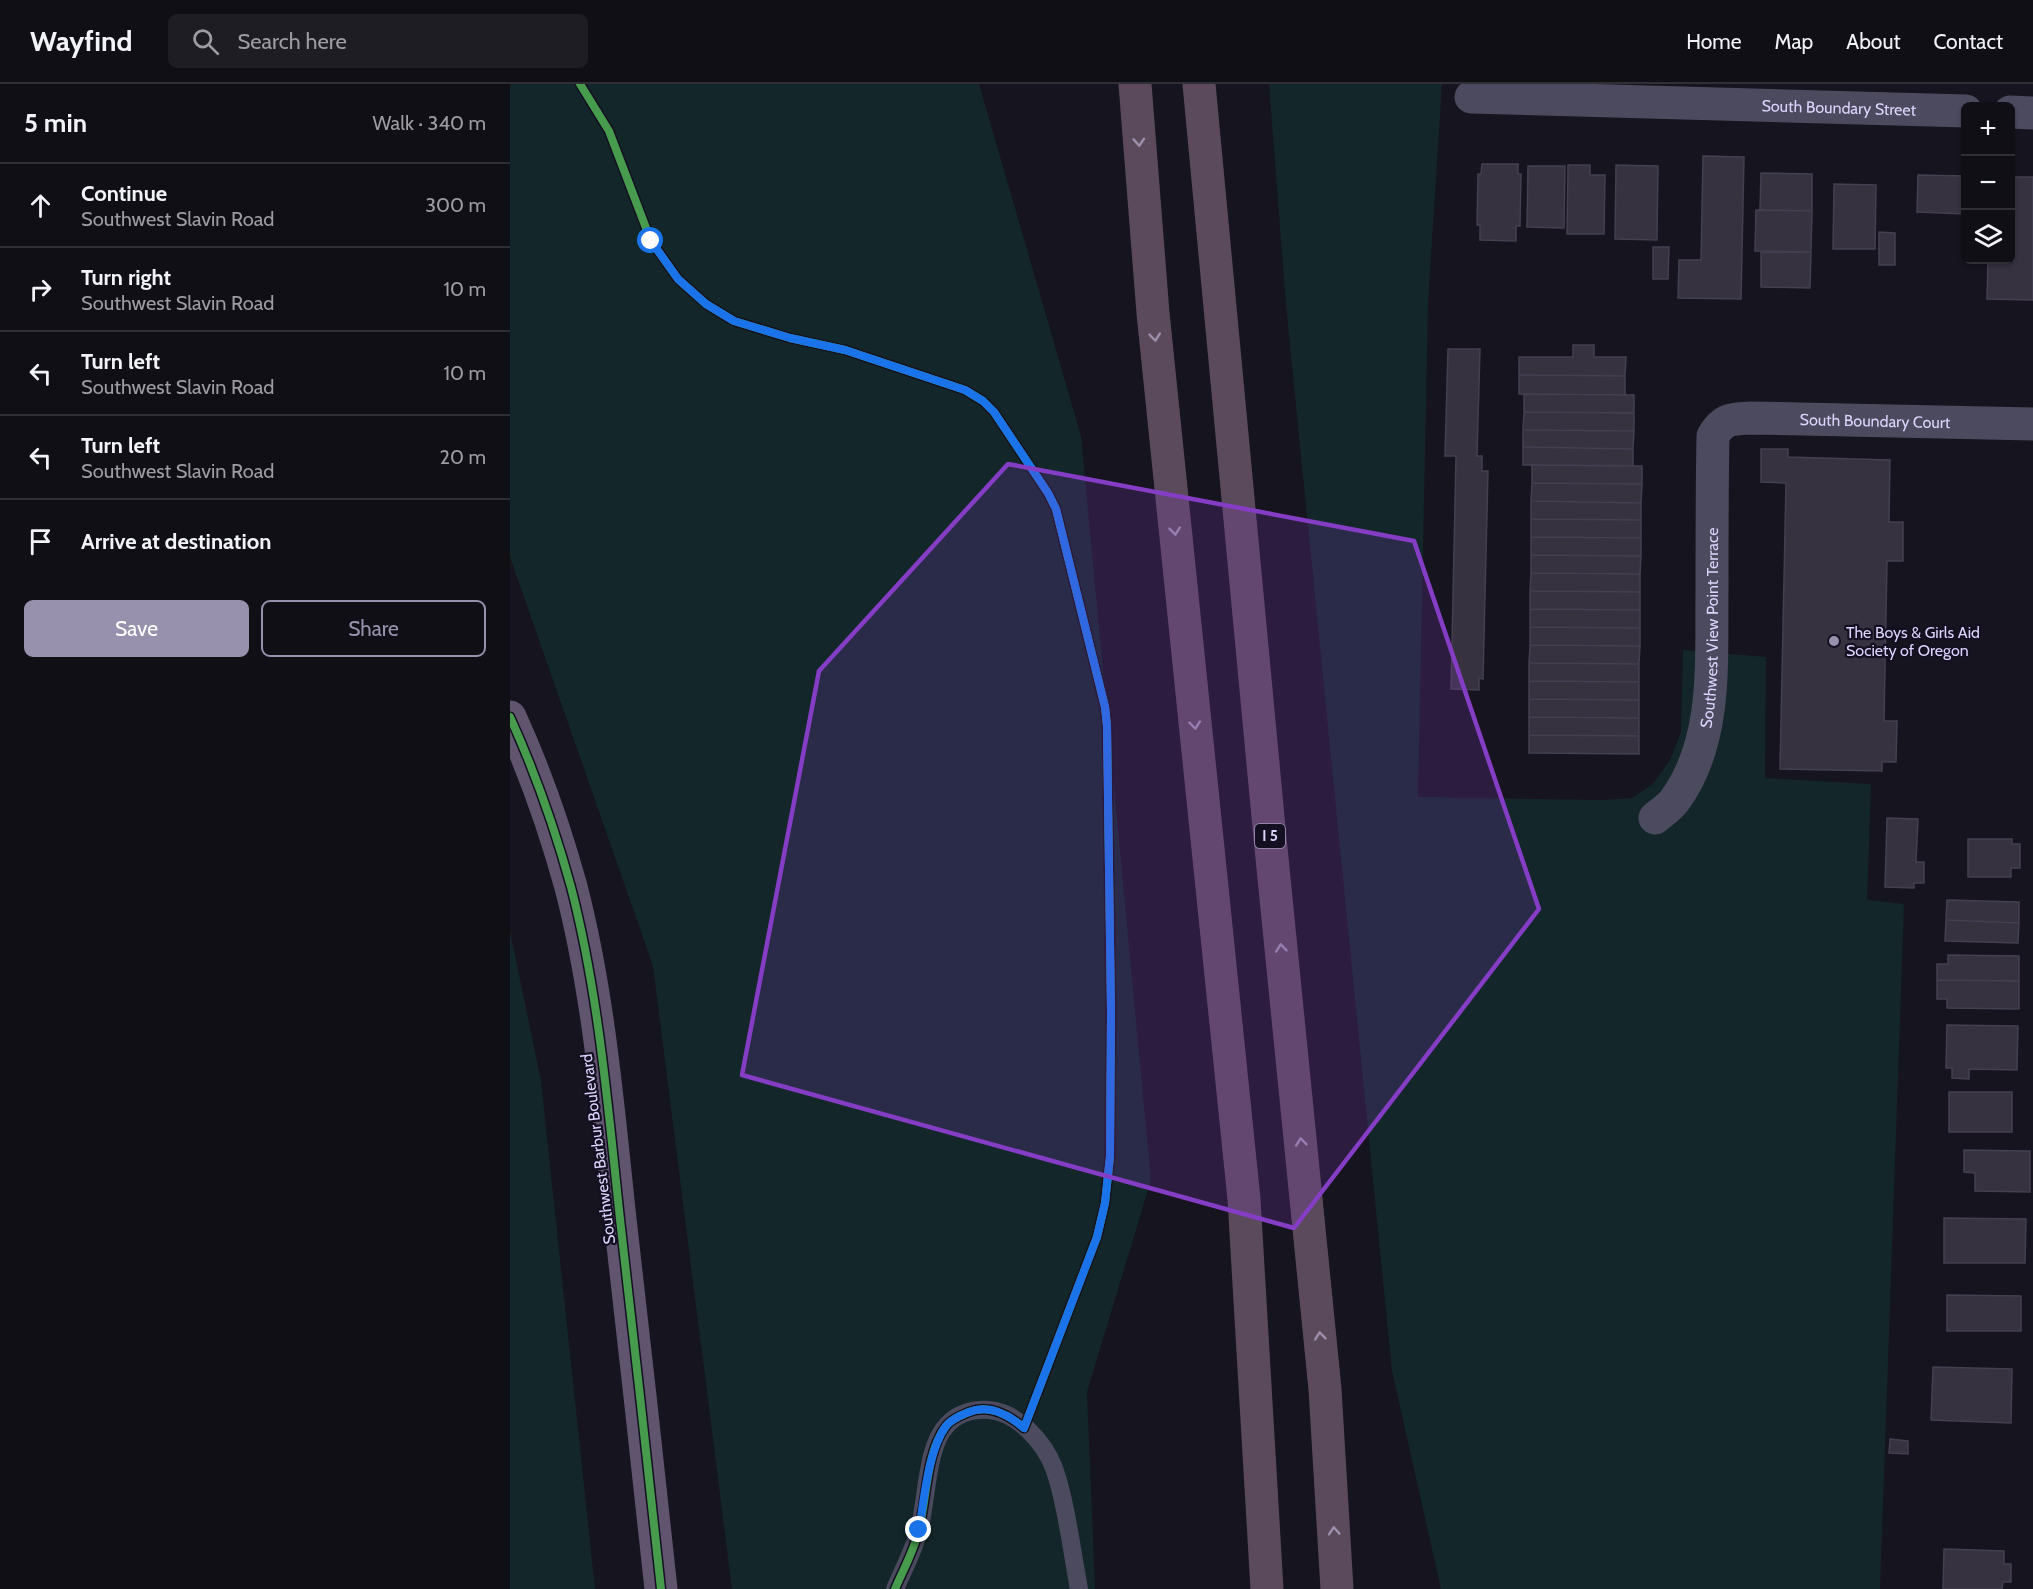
<!DOCTYPE html>
<html lang="en">
<head>
<meta charset="utf-8">
<style>
	:root { --surface:#100f16; --page:#1e1d23; --text:#f1f3f6; --muted:#9c9ca1; --line:#302f35; --accent:#9791ae }
	body { margin:0; font-family:Cabin,sans-serif; background:var(--page); color:var(--text) }
	.controls { position:absolute; right:18px; top:18px; display:grid; overflow:hidden; border-radius:9px; box-shadow:0 2px 4px #0004 }
	.controls button { width:54px; height:54px; display:grid; place-items:center; padding:0; border:0; border-bottom:2px solid var(--line); background:var(--surface); color:var(--text); font:30px sans-serif }
	.stop { position:absolute; width:18px; height:18px; margin:-14px; border:4px solid #1a73e8; border-radius:50%; background:#fff }
	.stop.end { background:#1a73e8; border-color:#fff; box-shadow:0 2px 6px #0008 }
	.list { margin:0; padding:0; list-style:none }
	h2 { display:flex; justify-content:space-between; align-items:center; height:78px; margin:0; padding:0 24px; font-size:26px }
	h2 small { font-size:20px; font-weight:400; color:var(--muted) }
	.list li { display:grid; grid-template-columns:39px 1fr auto; gap:18px; align-items:center; box-sizing:border-box; height:84px; padding:0 24px; border-top:2px solid var(--line) }
	.list b { display:block; font-size:22px; white-space:nowrap }
	.list p { margin:0; font-size:20px; white-space:nowrap; color:var(--muted) }
	.list em { font-size:20px; font-style:normal; color:var(--muted) }
	.actions { display:flex; gap:12px; padding:18px 24px }
	.actions a { flex:1; padding:14px 0; border:2px solid var(--accent); border-radius:9px; text-align:center; font-size:21px; color:var(--accent) }
	.actions .main { background:var(--accent); color:#fff }
	.icon { flex:none; width:33px; height:33px; fill:none; stroke:currentColor; stroke-width:2; stroke-linecap:round; stroke-linejoin:round }
	.map { position:relative; flex:none; width:1523px; height:1505px; overflow:hidden }
	header { display:flex; align-items:center; gap:36px; box-sizing:border-box; height:84px; padding:0 30px; background:var(--surface); border-bottom:2px solid var(--line) }
	header strong { font-size:28px }
	nav { display:flex; gap:33px; margin-inline-start:auto; font-size:21px }
	.search { width:420px; height:54px; background:var(--page); display:flex; align-items:center; gap:15px; box-sizing:border-box; padding:0 21px; border-radius:9px; color:var(--muted); font-size:22px }
	main { display:flex }
	aside { flex:1; background:var(--surface) }
	.map>svg:first-child { display:block }
	.green { fill:#13272a }
	.building { fill:#363240; stroke:#443f51; stroke-width:1.5 }
	.lines { fill:none; stroke-linecap:round; stroke-linejoin:round }
	.path { stroke:#47505e; stroke-width:4; stroke-dasharray:3 4.5; stroke-linecap:butt }
	.service { stroke:#4c4a5e; stroke-width:18 }
	.minor { stroke:#4c4a5e; stroke-width:33 }
	.primary { stroke:#60546f; stroke-width:33 }
	.motorway { stroke:#5b4a5c; stroke-width:33 }
	.cycleway-casing { stroke:#141022; stroke-width:11 }
	.cycleway { stroke:#469c4c; stroke-width:8 }
	.oneway { stroke:#9c8fac }
	.route { stroke:#1a73e8; stroke-width:8 }
	.marked { fill:#853dc5; fill-opacity:0.2; stroke:#853dc5; stroke-width:4.5; stroke-linejoin:round }
	.poi-dot { fill:#9791ae; stroke:#141022; stroke-width:2 }
	.labels { text-anchor:middle; dominant-baseline:central; stroke-width:4.5; stroke-linejoin:round; paint-order:stroke }
	.shield { fill:#141022; stroke:#a099bb; stroke-width:1.5 }
	.shield-label { font-size:15px; font-weight:bold; fill:#dcd4fc }
	.street-label { font-size:16px; fill:#dcd4fc; stroke:#141022 }
	.poi-label { font-size:16px; fill:#dcd4fc; stroke:#141022; text-anchor:start }
</style>
</head>
<body>
<header>
<strong>Wayfind</strong>
<div class="search"><svg class="icon" aria-label="search" viewBox="0 0 24 24"><circle cx="10" cy="10" r="6"/><path d="M15 15l6 6"/></svg>Search here</div>
<nav><a>Home</a><a>Map</a><a>About</a><a>Contact</a></nav>
</header>
<main>
<aside>
<h2>5 min<small>Walk · 340 m</small></h2>
<ul class="list">
<li><svg class="icon" aria-label="ahead" viewBox="0 0 24 24"><path d="M12 20V5M6 11l6-6 6 6"/></svg><div><b>Continue</b><p>Southwest Slavin Road</p></div><em>300 m</em></li>
<li><svg class="icon" aria-label="right" viewBox="0 0 24 24"><path d="M7 20v-9h11M14 6l5 5-5 5"/></svg><div><b>Turn right</b><p>Southwest Slavin Road</p></div><em>10 m</em></li>
<li><svg class="icon" aria-label="left" viewBox="0 0 24 24"><path d="M17 20v-9H6M10 6l-5 5 5 5"/></svg><div><b>Turn left</b><p>Southwest Slavin Road</p></div><em>10 m</em></li>
<li><svg class="icon" aria-label="left" viewBox="0 0 24 24"><path d="M17 20v-9H6M10 6l-5 5 5 5"/></svg><div><b>Turn left</b><p>Southwest Slavin Road</p></div><em>20 m</em></li>
<li><svg class="icon" aria-label="arrive" viewBox="0 0 24 24"><path d="M6 21V4h12l-3 4 3 4H6"/></svg><div><b>Arrive at destination</b></div></li>
</ul>
<div class="actions"><a class="main">Save</a><a>Share</a></div>
</aside>
<div class="map">
<svg width="1523" height="1505" viewBox="0 0 1523 1505">
	<rect width="100%" height="100%" fill="#16141e"/>
	<path class="green" d="M0 0H469L571 352 641 1096 577 1308 585 1505H222L143 882 0 473Z
		M759 0H932L918 218 908 713 1092 716 1122 714 1143 700 1160 676 1171 648 1173 566 1256 573 1255 694 1361 700 1357 816 1394 820 1370 1505H931L882 1287 776 221Z
		M0 847 31 997 85 1505H0Z"/>
	<path class="building" d="M1193 72 1234 73 1231 215 1168 214 1169 176H1191Z
		M972 80H1008V90H1011L1010 142H1006V157L970 156V141H967L968 90H971Z
		M1058 81H1080V91H1095L1094 150H1057Z
		M1106 81 1148 82 1147 156 1105 155Z
		M1018 82H1055L1054 144 1017 143Z
		M1251 89 1302 90V127L1250 126Z
		M1408 91 1456 92V130L1407 128Z
		M1500 93H1523V216L1477 215 1478 176H1500Z
		M1324 100 1366 101 1365 165H1323Z
		M1246 126 1302 127 1301 168 1245 167Z
		M1369 148 1385 149V181H1369Z
		M1143 163H1159L1158 195H1143Z
		M1251 168H1301L1300 204 1251 203Z
		M1063 261H1084V273H1116L1115 292 1009 291V273H1063Z
		M938 265H970L967 372H972V387H978L973 595 969 594V606L941 605 946 372H935Z
		M1009 291 1115 292V311L1009 310Z
		M1014 310 1124 311V329L1014 328Z
		M1014 328 1124 329V347L1013 346Z
		M1013 346 1124 347 1123 365 1013 363Z
		M1013 363 1123 365V382L1013 381Z
		M1251 365H1278V373L1380 376 1379 438H1393V477H1377L1374 637H1387L1386 678H1372V687L1270 685 1276 399 1251 398Z
		M1022 381 1132 382V400L1022 399Z
		M1022 399 1132 400 1131 419 1021 417Z
		M1021 417 1131 419V436L1021 435Z
		M1021 435 1131 436V454L1021 453Z
		M1021 453 1131 454V472L1021 471Z
		M1021 471 1131 472 1130 490 1021 489Z
		M1021 489 1130 490V508L1020 507Z
		M1020 507 1130 508V526L1020 525Z
		M1020 525 1130 526V544L1020 543Z
		M1020 543 1130 544V562L1020 561Z
		M1020 561 1130 562 1129 580 1019 579Z
		M1019 579 1129 580V598L1019 597Z
		M1019 597 1129 598V616L1019 615Z
		M1019 615 1129 616V634L1019 633Z
		M1019 633 1129 634V652L1019 651Z
		M1019 651 1129 652V670L1019 669Z
		M1377 734 1408 735 1406 778H1414V799H1404V804L1375 803Z
		M1458 755H1502V760H1510V784H1501V793H1458Z
		M1437 816 1509 818V839L1436 836Z
		M1436 836 1509 839 1508 859 1435 857Z
		M1438 871 1509 872V897L1427 896V880H1438Z
		M1427 896 1509 897V925L1437 924V915H1427Z
		M1437 941 1508 942 1507 986 1459 985V995L1442 994V984H1436Z
		M1439 1008H1502V1048H1439Z
		M1454 1066 1520 1067V1108L1465 1107V1089L1454 1088Z
		M1434 1134 1516 1135 1515 1179H1434Z
		M1437 1211 1511 1212V1247H1437Z
		M1423 1283 1502 1285 1501 1339 1421 1336Z
		M1380 1355 1398 1357V1370L1379 1369Z
		M1434 1465 1494 1467V1480H1501V1498H1493L1492 1505H1433Z"/>
	<g class="lines">
		<path class="path" d="M70 0 99 47 141 157 168 195 196 220 224 237 280 254 335 266 360 273 463 310 484 328 538 409 546 425 595 623 597 642 601 928 600 1073 595 1119 587 1153 524 1318"/>
		<path class="service" d="M385 1505C393 1486 404 1466 409 1446 417 1418 416 1362 437 1341 448 1329 464 1325 479 1326 507 1328 534 1358 544 1384 556 1418 562 1468 569 1505"/>
		<g class="minor">
			<path id="s1" d="M961 13 1456 27"/>
			<path d="M1500 28 1523 29"/>
			<path id="s2" d="M1145 734C1151 729 1160 723 1165 716 1208 657 1201 577 1202 508 1202 456 1202 404 1203 352 1213 334 1222 335 1241 334L1523 340"/>
		</g>
		<path class="primary" d="M0 633C25 688 45 745 61 803 89 911 98 1024 110 1135 124 1258 138 1382 151 1505"/>
		<path class="motorway" d="M625 0 643 229 734 1115 757 1505
			M689 0 760 754 815 1305 827 1505"/>
		<g class="cycleway-casing">
			<path id="cycleway" d="M70 0 99 47 141 157 168 195 196 220 224 237 280 254 335 266 455 306 473 317 484 328 538 409 546 425 595 623 597 642 601 928 600 1073 595 1119 587 1153 514 1344C499 1331 479 1320 459 1328 452 1331 441 1335 436 1342 416 1368 417 1414 409 1445 405 1465 393 1486 385 1505
				M0 633C25 688 45 745 61 803 89 911 98 1024 110 1135 124 1258 138 1382 151 1505"/>
		</g>
		<use href="#cycleway" class="cycleway"/>
	</g>
	<defs><path id="oneway-chevron" d="M-2-3.5L2.5 0L-2 3.5" fill="none" stroke-width="1.6" stroke-linecap="round" stroke-linejoin="round" transform="scale(1.5)"/></defs>
	<g class="oneway">
		<use href="#oneway-chevron" transform="translate(629 58) rotate(86)"/>
		<use href="#oneway-chevron" transform="translate(645 253) rotate(84)"/>
		<use href="#oneway-chevron" transform="translate(665 447) rotate(84)"/>
		<use href="#oneway-chevron" transform="translate(685 641) rotate(84)"/>
		<use href="#oneway-chevron" transform="translate(771 864) rotate(-96)"/>
		<use href="#oneway-chevron" transform="translate(791 1058) rotate(-96)"/>
		<use href="#oneway-chevron" transform="translate(810 1252) rotate(-96)"/>
		<use href="#oneway-chevron" transform="translate(824 1447) rotate(-94)"/>
	</g>
	<g class="lines">
		<path class="route" d="M141 157 168 195 196 220 224 237 280 254 335 266 455 306 473 317 484 328 538 409 546 425 595 623 597 642 601 928 600 1072 595 1119 587 1153 514 1344C499 1331 479 1320 459 1328 451 1331 441 1336 436 1342 418 1366 414 1417 409 1446"/>
	</g>
	<path class="marked" d="M498 380 904 457 1029 825 784 1144 232 991 309 587Z"/>
	<circle class="poi-dot" cx="1324" cy="557" r="6"/>
	<g class="labels">
		<rect class="shield" x="745" y="740" width="30" height="24" rx="4.5"/>
		<g class="shield-label">
			<text x="760" y="752">I 5</text>
		</g>
		<g class="street-label">
			<text stroke="none"><textPath href="#s1" startOffset="368">South Boundary Street</textPath></text>
			<text stroke="none"><textPath href="#s2" startOffset="567">South Boundary Court</textPath></text>
			<text stroke="none"><textPath href="#s2" startOffset="206">Southwest View Point Terrace</textPath></text>
			<text transform="translate(88 1065) rotate(-97)">Southwest Barbur Boulevard</text>
		</g>
		<g class="poi-label">
			<text x="1336" y="548">The Boys &amp; Girls Aid<tspan x="1336" dy="18">Society of Oregon</tspan></text>
		</g>
	</g>
</svg>
<div class="controls">
<button>+</button>
<button>−</button>
<button><svg class="icon" aria-label="layers" viewBox="0 0 24 24"><path d="M12 4l9 5-9 5-9-5zM3 14l9 5 9-5"/></svg></button>
</div>
<div class="stop" style="left:141px;top:157px"></div>
<div class="stop end" style="left:409px;top:1446px"></div>
</div>
</main>
</body>
</html>
